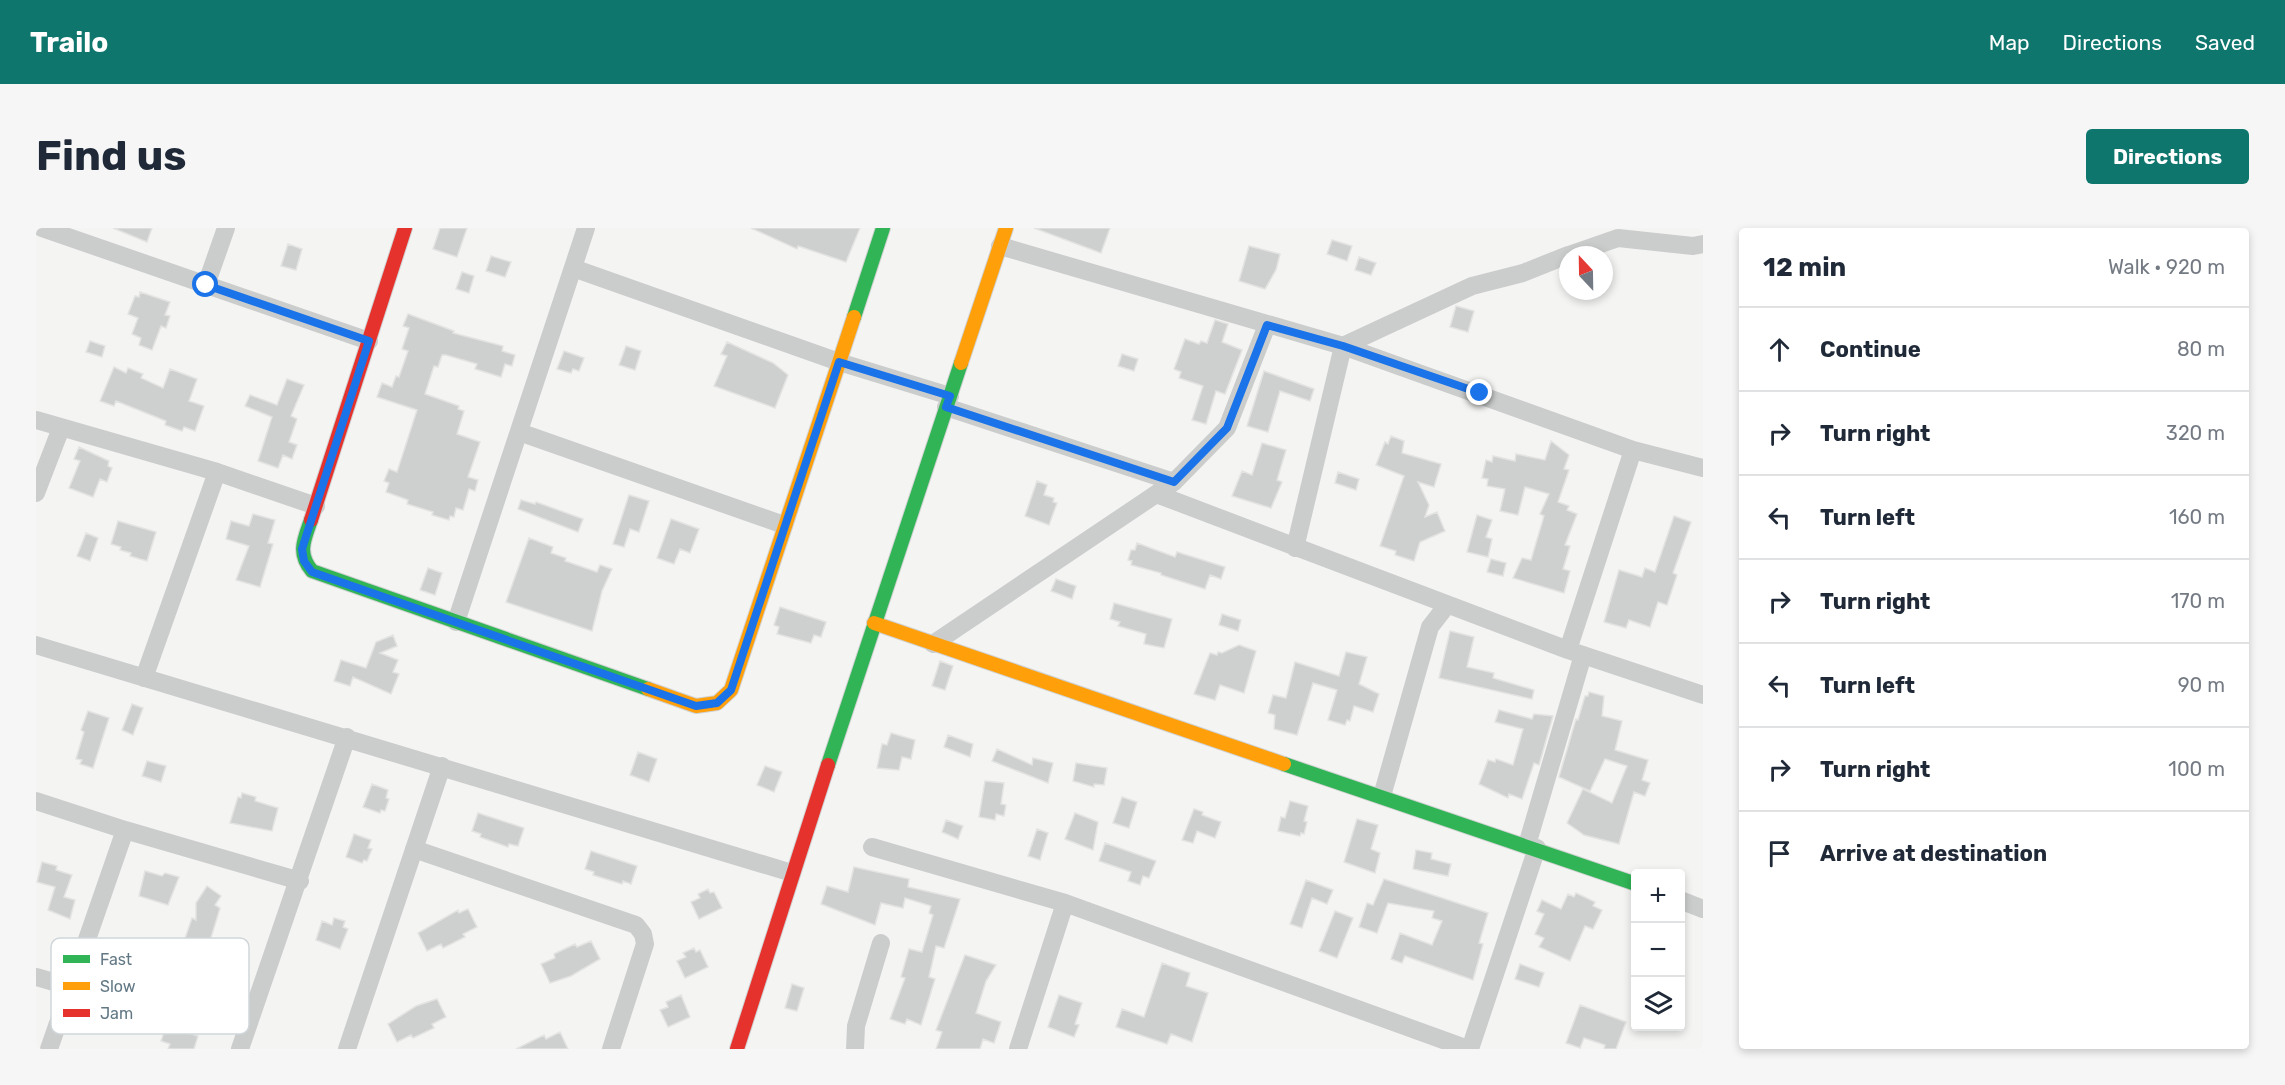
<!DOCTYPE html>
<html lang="en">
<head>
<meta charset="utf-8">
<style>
	:root { --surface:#fff; --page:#f6f6f7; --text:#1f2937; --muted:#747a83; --line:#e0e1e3; --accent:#0f766e }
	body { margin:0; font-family:Rubik,sans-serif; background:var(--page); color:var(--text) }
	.controls { position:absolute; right:18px; bottom:18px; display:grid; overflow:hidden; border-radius:6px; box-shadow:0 3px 9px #0003 }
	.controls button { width:54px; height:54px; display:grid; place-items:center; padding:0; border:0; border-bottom:2px solid var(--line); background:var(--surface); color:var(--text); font:30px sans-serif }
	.compass { position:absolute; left:1523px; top:18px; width:54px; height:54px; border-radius:50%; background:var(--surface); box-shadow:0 3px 9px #0003; rotate:338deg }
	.stop { position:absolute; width:18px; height:18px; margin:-14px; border:4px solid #1a73e8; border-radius:50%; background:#fff }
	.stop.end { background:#1a73e8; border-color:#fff; box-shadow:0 2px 6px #0008 }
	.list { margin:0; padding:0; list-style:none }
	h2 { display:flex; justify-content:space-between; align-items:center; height:78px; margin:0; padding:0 24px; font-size:26px }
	h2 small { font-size:20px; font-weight:400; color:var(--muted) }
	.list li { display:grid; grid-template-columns:39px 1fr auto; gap:18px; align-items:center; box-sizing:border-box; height:84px; padding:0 24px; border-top:2px solid var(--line) }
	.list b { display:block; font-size:22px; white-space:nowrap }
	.list em { font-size:20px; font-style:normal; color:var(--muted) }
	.icon { flex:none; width:33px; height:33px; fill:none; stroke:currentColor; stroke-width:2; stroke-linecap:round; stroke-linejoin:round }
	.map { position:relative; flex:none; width:1667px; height:821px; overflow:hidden; border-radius:6px }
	header { display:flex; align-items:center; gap:36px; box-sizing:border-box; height:84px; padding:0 30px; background:var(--accent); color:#fff }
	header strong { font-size:28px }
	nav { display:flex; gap:33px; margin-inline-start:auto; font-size:21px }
	.intro { display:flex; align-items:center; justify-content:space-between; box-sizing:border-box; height:144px; padding:0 36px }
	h1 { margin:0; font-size:42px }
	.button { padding:15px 27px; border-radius:6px; background:var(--accent); color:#fff; font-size:21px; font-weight:700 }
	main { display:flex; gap:36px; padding:0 36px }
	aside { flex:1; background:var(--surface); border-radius:6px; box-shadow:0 3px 9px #0003 }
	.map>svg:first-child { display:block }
	.building { fill:#cecfcf; stroke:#e3e3e2; stroke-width:1.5 }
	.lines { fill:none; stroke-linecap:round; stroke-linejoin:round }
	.fast-casing { stroke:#d0d2d2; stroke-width:16 }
	.slow-casing { stroke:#d0d2d2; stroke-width:16 }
	.jam-casing { stroke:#d0d2d2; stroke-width:16 }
	.street { stroke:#cbcdcd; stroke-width:18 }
	.fast { stroke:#30b455; stroke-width:14 }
	.slow { stroke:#ff9f0a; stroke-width:14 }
	.jam { stroke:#e5322d; stroke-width:14 }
	.route { stroke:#1a73e8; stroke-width:8 }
	.key { fill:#fff; stroke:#d0d6da; stroke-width:1.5 }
	.key-label { font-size:16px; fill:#627884 }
</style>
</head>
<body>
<header>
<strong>Trailo</strong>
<nav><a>Map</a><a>Directions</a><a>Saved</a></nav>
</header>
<div class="intro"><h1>Find us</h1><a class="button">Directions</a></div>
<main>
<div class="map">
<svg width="1667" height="821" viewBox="0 0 1667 821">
	<rect width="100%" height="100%" fill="#f4f4f2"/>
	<path class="building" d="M77 0H116L111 14Z
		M404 0H431L421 29 397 21Z
		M715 0H824L810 34 762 18 761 21Z
		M998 0H1074L1065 25Z
		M1296 12 1316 18 1311 33 1291 26Z
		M252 16 266 21 260 42 245 38Z
		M1213 18 1244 26 1240 42 1229 61 1203 53Z
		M455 28 475 34 469 49 450 43Z
		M1323 29 1340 35 1335 47 1319 42Z
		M426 44 438 48 433 65 420 61Z
		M104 64 134 74 129 87 134 88 130 100 125 98 116 122 103 117 105 110 96 106 102 90 92 86 99 68 103 69Z
		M1420 78 1438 83 1432 104 1414 99Z
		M372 86 418 103 417 105 467 118 466 123 479 127 476 138 469 136 465 149 439 141 441 136 410 127H406L402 139 398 138 389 166 423 178 422 181 428 183 421 206 444 214 432 249 442 252 439 263 433 261 427 282 420 280 418 289 414 288 413 292 396 287 397 284 371 276 372 272 350 264 353 255 348 253 353 241 361 244 381 182 341 169 346 155 356 159 360 148 363 149 372 123 366 121 373 100 367 98Z
		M1179 92 1192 96 1186 114 1206 122 1189 166 1180 163 1170 196 1156 192 1167 158 1143 150 1145 144 1138 141 1149 111 1163 116 1165 113 1171 115Z
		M54 113 69 118 66 129 50 124Z
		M691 114 737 135 752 147 739 180 678 158 691 128 685 126Z
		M590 118 605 123 599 142 583 137Z
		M528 123 548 130 543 143 537 141 535 145 521 141Z
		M1086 126 1102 131 1098 143 1082 138Z
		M78 139 90 145 92 140 107 146 105 150 127 160 134 141 161 151 153 173 168 178 159 203 148 199 146 203 129 197 130 193 80 173 78 178 64 173Z
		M1228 143 1278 161 1274 173 1244 163 1232 204 1211 198Z
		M251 151 268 157 255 188 261 191 253 214 261 217 256 231 247 227 242 240 222 233 236 189 209 178 214 167 241 177Z
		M1355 208 1368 213 1366 225 1405 236 1398 259 1382 254 1393 277 1389 289 1401 284 1409 303 1384 314 1378 333 1359 327 1360 323 1344 318 1368 248 1340 237 1349 214 1352 216Z
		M1515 213 1533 227 1528 241 1533 242 1522 274 1533 278 1531 282 1541 286 1529 317 1534 318 1527 341 1534 343 1528 365 1477 350 1486 330 1495 332 1508 288 1504 286 1513 266 1489 259 1482 287 1464 283 1469 261 1451 258 1452 251 1446 250 1450 232 1456 234 1457 228 1479 233 1480 226 1509 232Z
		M1226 215 1250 222 1241 252 1246 254 1235 280 1196 268 1206 243 1216 247Z
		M43 219 73 233 72 238 76 240 71 254 64 251 57 269 33 260 44 233 38 231Z
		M1302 244 1323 251 1320 262 1299 255Z
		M1001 253 1011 257 1008 267 1018 270 1017 274 1021 275 1013 297 989 288Z
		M593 267 613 273 603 304 594 301 588 319 577 316Z
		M485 272 499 276 500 274 547 291 542 304 482 281Z
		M217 286 239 292 232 315 237 316 224 359 200 352 213 318 190 311 195 293 213 298Z
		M1441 287 1456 292 1450 309 1456 311 1452 329 1431 324Z
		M1638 288 1655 294 1637 345 1641 347 1631 377 1622 374 1614 399 1593 392 1590 400 1568 394 1583 342 1606 349 1609 340 1619 344Z
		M635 291 663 301 654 325 644 321 638 336 621 330Z
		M82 293 120 304 111 333 94 328 95 325 84 322 85 319 75 316Z
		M50 305 62 310 54 333 41 328Z
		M493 310 517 319 515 325 530 330 529 333 561 344 564 337 576 341 566 363 556 403 470 374Z
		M1101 315 1139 329 1141 324 1189 339 1185 351 1174 347 1169 361 1125 347V345L1095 337 1096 333 1092 332 1095 322H1099Z
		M1455 331 1470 335 1467 348 1451 344Z
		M392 340 406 345 399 367 384 362Z
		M1020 351 1040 358 1036 371 1015 363Z
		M1078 375 1136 391 1128 420 1108 416 1110 406 1082 398 1084 394 1074 391Z
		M744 379 790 394 785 409 778 407 775 415 741 406 743 399 738 397Z
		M1186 386 1205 392 1202 403 1183 397Z
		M1414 403 1438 409 1431 439 1458 445 1457 450 1498 462 1496 471 1403 450Z
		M357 407 361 418 344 425 362 432 357 444 363 446 355 466 317 449 314 458 298 453 305 432 330 440 340 414Z
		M1203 417 1220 423 1208 465 1184 457 1179 472 1158 466 1174 425 1181 427 1182 424 1186 425Z
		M1310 424 1331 429 1323 456 1343 466 1337 484 1318 478 1314 493 1311 492 1309 497 1292 492 1301 462 1277 455 1261 507 1238 501 1239 487 1232 485 1237 467 1250 470 1259 434 1303 448Z
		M904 433 917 438 909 462 896 458Z
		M1553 464 1568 468 1566 488 1586 493 1579 522 1612 532 1606 552 1614 555 1609 568 1598 564 1583 616 1548 607 1531 595 1547 561 1576 575 1591 538 1569 531 1554 563 1523 549 1540 491 1542 492 1549 468H1552Z
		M96 476 107 480 97 507 86 502Z
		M1463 482 1496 491 1498 486 1517 488 1503 537 1498 535 1486 571 1473 566 1472 570 1443 556 1452 532 1459 534 1460 531 1477 537 1487 501 1459 494Z
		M52 483 73 490 57 540 44 536 46 532 40 531 48 504 45 502Z
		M855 505 879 512 875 531 866 529 863 542 841 540 846 516 851 517Z
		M912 507 937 516 934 529 908 519Z
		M961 521 996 537 997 530 1017 535 1012 555 956 533Z
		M602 524 621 531 613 554 594 547Z
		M111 533 130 538 125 554 106 548Z
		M1040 535 1071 540 1068 557 1058 556V559L1037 553Z
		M729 538 746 544 738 564 721 557Z
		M949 553 968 555 965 576 970 577 968 588 960 586 959 592 943 589Z
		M336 556 352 562 350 570 353 571 349 583 345 582 344 585 327 579Z
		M206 565 220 569 219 573 242 580 236 603 194 595 202 569 205 570Z
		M1086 569 1101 574 1093 600 1077 595Z
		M1254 573 1272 578 1268 593 1271 594 1268 606 1265 605 1264 608 1242 603 1245 589 1249 590Z
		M1158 581 1167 584 1166 587 1185 594 1179 610 1161 603 1157 615 1146 612Z
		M442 585 488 600 482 618 473 616 472 619 444 609 445 606 436 603Z
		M1039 585 1062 594 1057 622 1029 611Z
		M1321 591 1342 597 1335 621 1344 625 1339 645 1308 634Z
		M910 592 927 598 922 611 906 604Z
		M1001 601 1012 605 1004 632 992 628Z
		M318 606 335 612 332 620 336 621 331 633 328 632 326 635 310 629Z
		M1069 615 1120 633 1113 650 1107 648 1104 657 1092 653 1095 644 1063 633Z
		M1380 622 1396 625 1395 631 1415 636 1412 648 1377 641Z
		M555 623 601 638 595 656 587 653 586 656 557 647 558 644 549 641Z
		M6 634 21 638 20 642 36 647 28 669 39 672 34 691 12 682 19 659 1 654Z
		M818 639 873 651 872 659 924 671 908 720 900 718 893 749 899 751 885 797 871 791 869 796 854 791 869 750 865 749 873 721 886 724 897 687 893 685 895 678 869 670 867 680 845 675 839 697 785 676 791 658 812 664Z
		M109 643 126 648 129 645 143 649 132 677 103 668Z
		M1348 651 1452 685 1443 715 1447 716 1437 752 1369 728 1366 735 1355 731 1364 705 1396 717 1406 693 1396 690 1398 683 1352 675 1341 705 1323 699 1331 675 1337 677Z
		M1270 652 1297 662 1291 676 1276 670 1266 700 1254 696Z
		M171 658 185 668 179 677 184 680 174 713 193 718 189 732 195 733 189 751 129 734 119 763 100 757 103 745H112L122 715 145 722 156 690 160 692V675Z
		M672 661 674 665 678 664 686 680 663 691 655 674 664 670 662 666Z
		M1540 665 1559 674 1557 678 1566 682 1557 701 1549 698 1534 733 1503 719 1508 710 1499 706 1508 686 1501 683 1506 672 1525 681 1532 666 1538 669Z
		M432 681 441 699 427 706 429 709 407 720 405 716 391 723 382 705 422 682 423 685Z
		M1299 683 1317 690 1301 730 1283 723Z
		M298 690 309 693 307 699 312 701 304 721 280 712 286 693 296 697Z
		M555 713 564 731 535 748 514 755 505 736 519 730 518 726 539 716 541 719Z
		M658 720 660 724 664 722 672 739 649 750 641 733 650 729 647 725Z
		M929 727 960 737 950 753 940 785 965 794 958 815 947 811 944 821H900L906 804 900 802Z
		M1126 735 1154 745 1150 758 1172 765 1156 814 1135 806 1131 816 1080 799 1086 781 1108 789Z
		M1484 736 1508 745 1503 759 1479 751Z
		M756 756 768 760 761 783 749 780Z
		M645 767 654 789 632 799 624 782 632 779 630 774Z
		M1023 767 1046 775 1039 796 1043 797 1038 809 1012 799Z
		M401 771 410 789 396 796 398 800 377 810 375 807 361 814 352 796 380 778Z
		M1544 777 1590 794 1580 821H1568L1569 817 1548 810 1544 820 1530 815Z
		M130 798 162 808 158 821H132L134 816 125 813Z
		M524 804 532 821H480L508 807 510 811Z"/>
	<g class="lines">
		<g class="fast-casing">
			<path id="fast" d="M818 89 847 0
				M275 292C268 312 261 325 276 343L612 461
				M1248 536 1600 656
				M792 537 925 135"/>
		</g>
		<g class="slow-casing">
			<path id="slow" d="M925 135 970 0
				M838 395 1248 536
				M612 461 660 478 681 475 695 462 818 89"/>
		</g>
		<g class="jam-casing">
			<path id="jam" d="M275 292 369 0
				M701 821 792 537"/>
		</g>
		<path class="street" d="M6 0 333 113
			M964 18 1307 118 1597 222 1667 240
			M1533 27 1582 10 1657 18 1667 16
			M537 40 803 134 914 168
			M170 57 190 0
			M1307 118 1436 58 1487 45 1532 27
			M910 179 1138 254
			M0 192 181 244 280 278
			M483 204 748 297
			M0 265 25 200
			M1123 267 1532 422 1667 467
			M1259 320 1307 118
			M420 394 550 0
			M897 416 1138 254 1191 200 1231 97
			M0 417 756 645
			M1532 422 1597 222
			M108 450 181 244
			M1346 568 1394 399 1411 377
			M0 573 89 602 264 653
			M1491 617 1547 427
			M836 619 1029 675 1432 821
			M378 621 600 697 607 706 609 716 575 821
			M1644 672 1667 681
			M0 749 35 759
			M13 821 89 602
			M204 821 311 509
			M311 821 406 538
			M819 821 820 798 845 715
			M982 821 1029 675
			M1434 821 1501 620"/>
		<use href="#fast" class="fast"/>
		<use href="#slow" class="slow"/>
		<use href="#jam" class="jam"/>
	</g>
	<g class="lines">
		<path class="route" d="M170 57 333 113 266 321 268 333 276 344 660 478 681 475 695 462 803 134 914 168 910 179 1138 254 1191 200 1231 97 1307 118 1444 165"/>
	</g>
	<rect x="15" y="710" width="198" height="96" rx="9" class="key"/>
	<rect x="27" y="727" width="27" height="8" fill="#30b455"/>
	<rect x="27" y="754" width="27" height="8" fill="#ff9f0a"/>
	<rect x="27" y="781" width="27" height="8" fill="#e5322d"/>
	<g class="key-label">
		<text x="64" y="737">Fast</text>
		<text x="64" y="764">Slow</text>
		<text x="64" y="791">Jam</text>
	</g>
</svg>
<div class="controls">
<button>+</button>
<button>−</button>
<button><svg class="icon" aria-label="layers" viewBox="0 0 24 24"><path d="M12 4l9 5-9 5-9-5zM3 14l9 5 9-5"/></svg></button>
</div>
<svg class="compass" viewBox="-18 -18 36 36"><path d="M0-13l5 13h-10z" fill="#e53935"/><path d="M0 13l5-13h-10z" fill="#747a83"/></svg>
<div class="stop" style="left:170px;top:57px"></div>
<div class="stop end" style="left:1444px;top:165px"></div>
</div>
<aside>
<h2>12 min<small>Walk · 920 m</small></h2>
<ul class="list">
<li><svg class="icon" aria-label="ahead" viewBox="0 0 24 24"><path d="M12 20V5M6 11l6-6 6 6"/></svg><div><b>Continue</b></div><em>80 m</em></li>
<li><svg class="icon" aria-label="right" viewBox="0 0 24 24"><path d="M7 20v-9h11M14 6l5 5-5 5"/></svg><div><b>Turn right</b></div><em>320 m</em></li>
<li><svg class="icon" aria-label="left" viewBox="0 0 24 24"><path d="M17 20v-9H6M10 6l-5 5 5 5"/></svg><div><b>Turn left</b></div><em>160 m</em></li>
<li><svg class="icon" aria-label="right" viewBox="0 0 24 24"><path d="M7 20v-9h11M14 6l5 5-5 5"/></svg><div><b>Turn right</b></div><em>170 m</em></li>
<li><svg class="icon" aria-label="left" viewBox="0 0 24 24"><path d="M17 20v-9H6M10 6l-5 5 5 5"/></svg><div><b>Turn left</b></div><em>90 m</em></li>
<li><svg class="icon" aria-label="right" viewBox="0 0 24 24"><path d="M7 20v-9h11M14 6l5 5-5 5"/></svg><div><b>Turn right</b></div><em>100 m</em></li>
<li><svg class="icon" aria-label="arrive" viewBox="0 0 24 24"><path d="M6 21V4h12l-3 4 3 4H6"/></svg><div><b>Arrive at destination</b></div></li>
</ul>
</aside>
</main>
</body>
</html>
